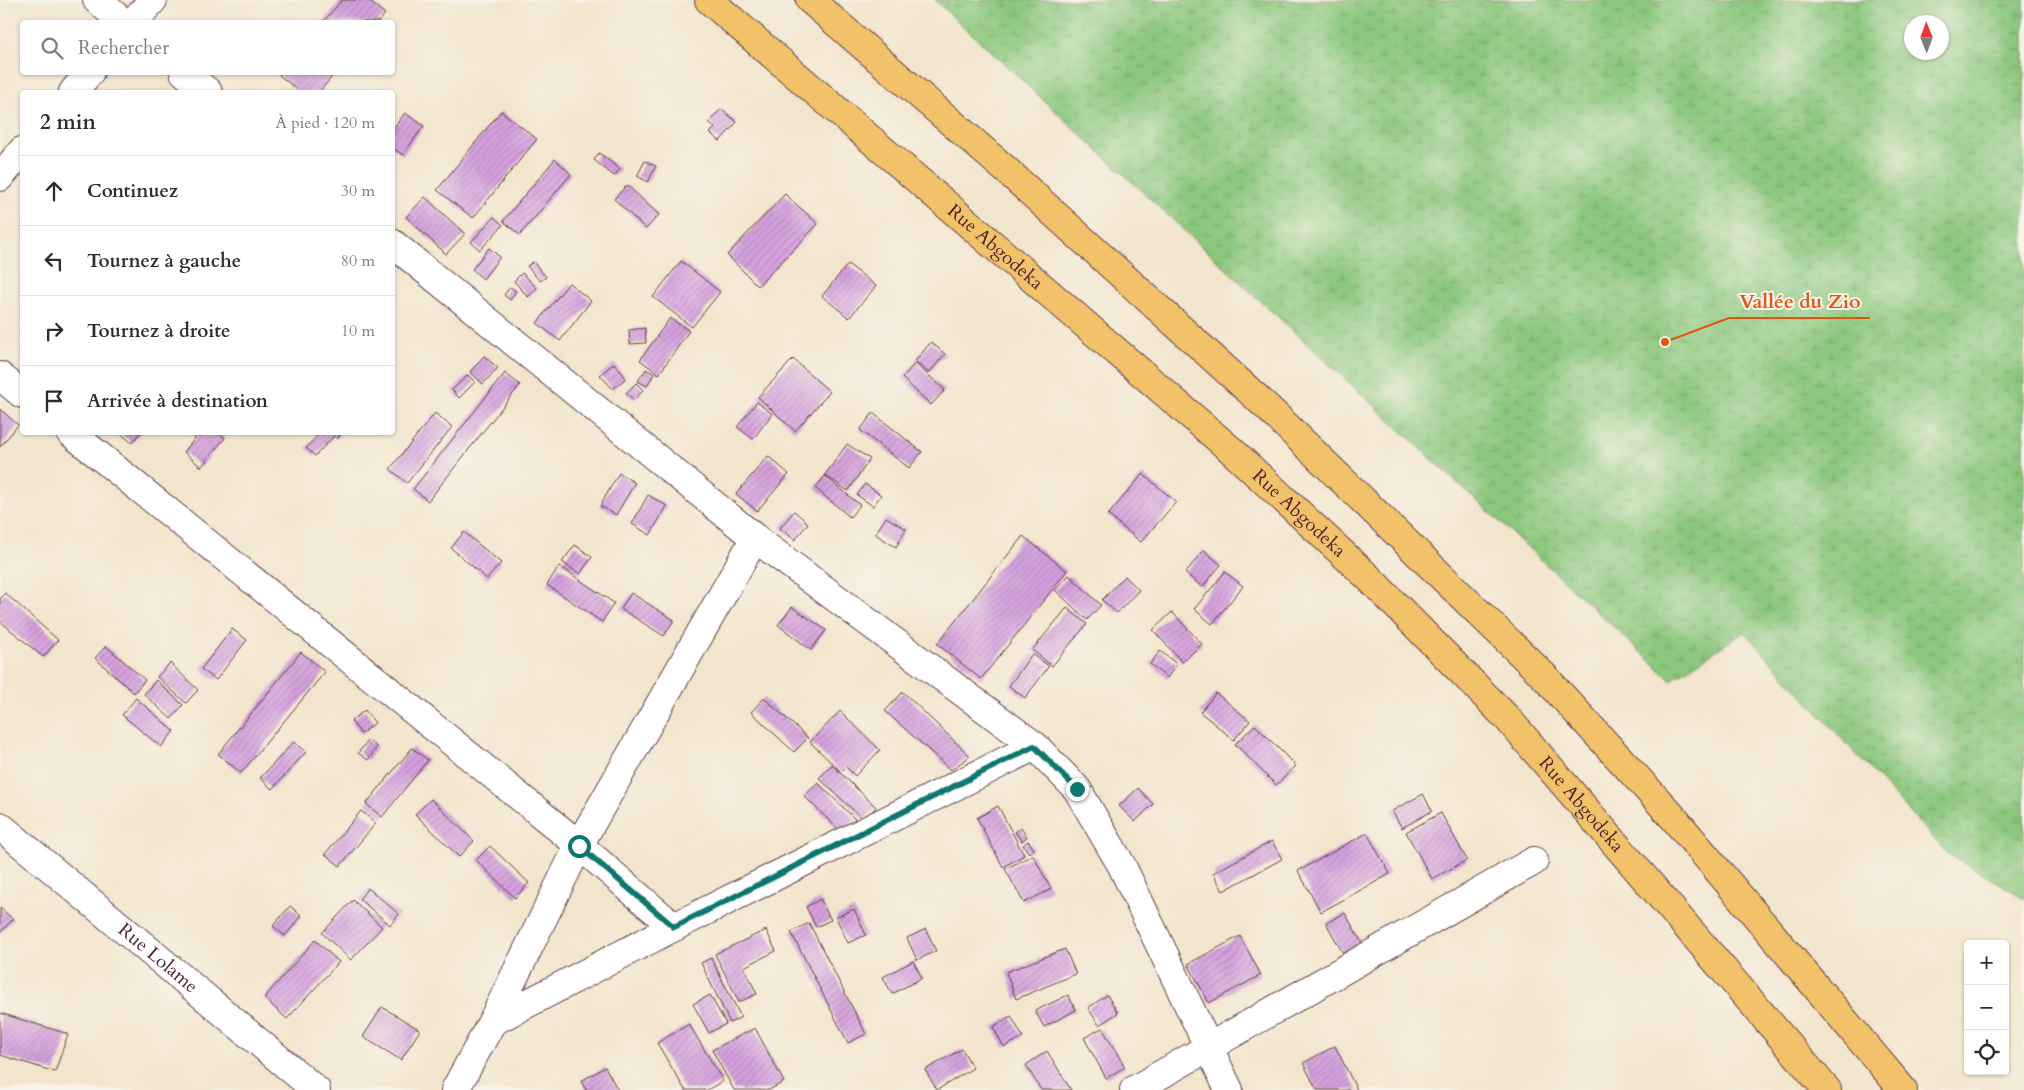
<!DOCTYPE html>
<html lang="fr">
<head>
<meta charset="utf-8">
<style>
	:root { --surface:#fff; --page:#f2f2f3; --text:#2b2b33; --muted:#7c7c81; --line:#e1e1e2 }
	body { margin:0; font-family:Cardo,serif; background:var(--page); color:var(--text) }
	.controls { position:absolute; right:15px; bottom:15px; display:grid; overflow:hidden; border-radius:5px; box-shadow:0 1px 4px #0004 }
	.controls button { width:45px; height:45px; display:grid; place-items:center; padding:0; border:0; border-bottom:1px solid var(--line); background:var(--surface); color:var(--text); font:25px sans-serif }
	.compass { position:absolute; left:1904px; top:15px; width:45px; height:45px; border-radius:50%; background:var(--surface); box-shadow:0 1px 4px #0004; rotate:359deg }
	.stop { position:absolute; width:15px; height:15px; margin:-11px; border:4px solid #0f766e; border-radius:50%; background:#fff }
	.stop.end { background:#0f766e; border-color:#fff; box-shadow:0 1px 5px #0008 }
	.list { margin:0; padding:0; list-style:none }
	h2 { display:flex; justify-content:space-between; align-items:center; height:65px; margin:0; padding:0 20px; font-size:21px }
	h2 small { font-size:16px; font-weight:400; color:var(--muted) }
	.list li { display:grid; grid-template-columns:32px 1fr auto; gap:15px; align-items:center; box-sizing:border-box; height:70px; padding:0 20px; border-top:1px solid var(--line) }
	.list b { display:block; font-size:19px; white-space:nowrap }
	.list em { font-size:16px; font-style:normal; color:var(--muted) }
	.icon { flex:none; width:28px; height:28px; fill:none; stroke:currentColor; stroke-width:2; stroke-linecap:round; stroke-linejoin:round }
	.map { position:relative; flex:none; width:2024px; height:1090px; overflow:hidden }
	.search { position:absolute; background:var(--surface); box-shadow:0 1px 4px #0004; left:20px; top:20px; width:375px; height:55px; display:flex; align-items:center; gap:12px; box-sizing:border-box; padding:0 18px; border-radius:5px; color:var(--muted); font-size:19px }
	.panel { position:absolute; background:var(--surface); box-shadow:0 1px 4px #0004; left:20px; top:90px; width:375px; height:345px; border-radius:5px }
	.map>svg:first-child { display:block }
	.wetland { fill:url(#wetland-marsh); stroke:#6a7454; fill-rule:evenodd }
	.building { fill:url(#building-hatch) }
	.lines { fill:none; stroke-linecap:round; stroke-linejoin:round }
	.minor-casing { stroke:#633d43; stroke-width:30 }
	.major-casing { stroke:#633d43; stroke-width:30 }
	.minor { stroke:#fff; stroke-width:28 }
	.major { stroke:#f2c26a; stroke-width:28 }
	.route { stroke:#0f766e; stroke-width:6 }
	.labels { text-anchor:middle; dominant-baseline:central; stroke-width:4; stroke-linejoin:round; paint-order:stroke }
	.street-label { font-size:19px; fill:#4a1f2b; stroke:#f7f3e8 }
	.leader { fill:none; stroke:#e0560e; stroke-width:2 }
	.callout-dot { fill:#e0560e; stroke:#f7f3e8; stroke-width:2 }
	.callout-label { font-size:20px; text-anchor:middle; font-weight:bold; fill:#e0560e; stroke:#f7f3e8; stroke-width:4; stroke-linejoin:round; paint-order:stroke }
</style>
</head>
<body>
<div class="map">
<svg width="2024" height="1090" viewBox="0 0 2024 1090">
	<defs>
		<pattern id="wetland-marsh" width="20" height="14" patternUnits="userSpaceOnUse" patternTransform="scale(1.25)"><rect width="20" height="14" fill="#8bc87d"/><path d="M1 5h8M5 5V1M11 12h8M15 12V8" fill="none" stroke="#79ab6c"/></pattern>
		<pattern id="building-hatch" width="6" height="6" patternUnits="userSpaceOnUse" patternTransform="scale(1.25)"><rect width="6" height="6" fill="#d6a1df"/><path d="M-1 1l2-2M0 6l6-6M5 7l2-2" fill="none" stroke="#b083b5"/></pattern>
	</defs>
	<rect width="100%" height="100%" fill="#f7f3e8"/>
	<filter id="ink" filterUnits="userSpaceOnUse"><feTurbulence type="fractalNoise" baseFrequency=".02" numOctaves="2"/><feDisplacementMap in="SourceGraphic" scale="10" xChannelSelector="R" yChannelSelector="G"/><feConvolveMatrix kernelMatrix="1 2 1 2 8 2 1 2 1" color-interpolation-filters="sRGB"/></filter>
	<filter id="wash" filterUnits="userSpaceOnUse"><feTurbulence type="fractalNoise" baseFrequency=".0096" numOctaves="4" result="noise"/><feDisplacementMap in="SourceGraphic" scale="20" xChannelSelector="R" yChannelSelector="G"/><feGaussianBlur stdDeviation="1.12" result="paint"/><feColorMatrix in="noise" values="0 0 0 0 0 0 0 0 0 0 0 0 0 0 0 0 0 1.4 0 .05"/><feComposite in="paint" operator="in"/></filter>
	<g filter="url(#wash)">
		<rect width="100%" height="100%" fill="#f2e5cd"/>
		<path class="wetland" d="M935 0H2024V898L1947 853 1744 632 1671 680ZM1912 22H1942V52H1912Z"/>
		<g id="blocks">
			<path class="building" d="M342 0H368L385 14 378 22H323Z
				M282 72H336L319 92H300L279 75Z
				M721 109 737 122 720 141 710 133 715 128 709 122Z
				M501 111 537 139 473 218 437 190Z
				M405 113 424 126 403 155 392 147V130Z
				M599 153 620 169 614 176 594 160Z
				M555 159 571 174 520 235 503 221Z
				M645 161 656 166 648 182 637 176Z
				M627 185 659 215 646 229 614 199Z
				M785 194 818 224 758 286 727 255Z
				M425 197 465 234 446 254 406 217Z
				M494 217 503 225 480 250 471 242Z
				M489 248 500 257 483 279 472 269Z
				M681 261 720 292 692 327 653 297Z
				M533 262 546 277 540 281 527 266Z
				M848 264 876 286 849 318 822 296Z
				M522 273 537 288 528 297 514 281Z
				M569 283 591 301 560 341 537 323Z
				M510 287 516 291 510 300 504 295Z
				M670 318 689 331 659 374 640 360Z
				M645 328 646 343 630 344 629 330Z
				M931 342 945 354 929 373 915 361Z
				M484 356 498 368 483 384 470 372Z
				M793 359 830 392 795 431 758 397Z
				M614 363 626 378 613 389 600 375Z
				M915 363 945 390 931 405 902 378Z
				M646 369 654 374 647 386 638 381Z
				M505 373 520 385 428 501 413 489Z
				M468 375 475 382 459 398 452 390Z
				M636 383 643 390 634 400 626 393Z
				M757 402 772 414 753 439 737 427Z
				M0 409 18 425 0 447Z
				M435 413 452 427 407 483 390 469Z
				M873 413 922 452 909 468 860 430Z
				M119 432H141L132 443Z
				M200 432H218L225 438 201 467 184 452Z
				M321 432H342L337 439 334 436 315 456 306 448Z
				M847 444 870 459 848 491 825 475Z
				M768 456 789 474 757 511 736 494Z
				M619 473 635 483 616 515 600 506Z
				M1143 474 1176 502 1141 542 1108 515Z
				M825 476 860 505 850 517 815 488Z
				M865 484 881 495 873 506 857 495Z
				M648 495 667 506 650 535 632 524Z
				M794 511 808 523 795 540 780 528Z
				M886 517 906 529 896 547 875 534Z
				M464 532 501 563 487 579 451 548Z
				M1023 536 1067 571 981 679 937 644Z
				M575 545 592 557 580 574 562 562Z
				M1204 550 1221 565 1202 587 1185 573Z
				M559 566 614 603 602 622 547 585Z
				M1225 572 1243 586 1212 624 1194 609Z
				M1069 575 1101 605 1087 620 1055 590Z
				M1125 576 1139 590 1117 613 1102 600Z
				M5 593 58 640 43 657 0 621V599Z
				M631 593 674 620 664 636 621 609Z
				M792 607 826 630 811 650 778 625Z
				M1067 608 1087 624 1052 666 1032 650Z
				M1172 612 1202 644 1182 662 1153 630Z
				M232 629 247 640 216 680 201 669Z
				M106 646 145 680 134 693 95 658Z
				M1160 651 1177 664 1167 678 1150 664Z
				M301 652 325 672 241 773 218 754Z
				M1032 654 1049 666 1025 698 1009 686Z
				M170 663 198 690 186 703 157 677Z
				M156 680 183 705 171 719 144 694Z
				M903 692 970 756 951 770 885 711Z
				M1216 693 1250 721 1234 740 1200 712Z
				M136 698 174 731 161 747 122 715Z
				M764 698 808 738 794 752 751 712Z
				M365 710 375 723 361 734 351 721Z
				M840 711 880 750 855 776 846 767 841 772 810 742Z
				M1255 725 1296 766 1276 785 1235 744Z
				M368 740 377 747 368 760 358 753Z
				M294 742 306 752 272 789 260 778Z
				M412 748 428 760 382 817 366 804Z
				M832 765 876 807 864 820 819 778Z
				M818 783 855 819 842 833 804 796Z
				M1138 788 1153 804 1135 822 1119 806Z
				M1423 794 1432 811 1402 828 1392 811Z
				M431 799 474 841 459 857 415 814Z
				M998 806 1024 855 1003 867 977 818Z
				M361 811 376 823 340 866 325 854Z
				M1441 813 1467 860 1432 879 1406 832Z
				M1021 828 1027 837 1022 841 1015 832Z
				M1367 833 1390 874 1321 912 1298 871Z
				M1028 841 1034 849 1029 853 1023 845Z
				M1272 841 1282 859 1223 891 1213 873Z
				M490 846 529 883 515 898 476 860Z
				M1033 855 1051 889 1024 903 1005 869Z
				M368 888 399 914 390 925 359 899Z
				M820 899 831 920 816 927 806 907Z
				M353 900 382 927 351 960 322 933Z
				M290 906 302 916 285 936 273 926Z
				M0 908 13 919 0 933Z
				M854 909 866 935 848 943 836 917Z
				M1345 913 1363 945 1344 955 1326 923Z
				M809 923 866 1034 848 1043 791 932Z
				M926 929 936 951 917 960 907 938Z
				M766 930 776 951 744 967 757 994 739 1002 715 954Z
				M1240 936 1261 975 1209 1003 1188 964Z
				M315 940 339 962 287 1019 264 998Z
				M1065 949 1076 974 1016 999 1006 972Z
				M711 958 741 1017 730 1023 701 963Z
				M913 961 922 978 892 994 883 977Z
				M710 995 726 1024 709 1033 693 1004Z
				M1068 995 1076 1010 1044 1027 1035 1011Z
				M1107 995 1118 1013 1099 1025 1088 1008Z
				M382 1007 420 1030 401 1060 363 1037Z
				M0 1013 68 1034 55 1072 0 1055Z
				M1011 1016 1023 1037 1004 1047 993 1027Z
				M689 1024 723 1081 707 1090H685L657 1043Z
				M755 1028 784 1082 769 1090H734L712 1050Z
				M1102 1028 1125 1067 1106 1078 1084 1038Z
				M1335 1046 1357 1090H1317L1303 1063Z
				M962 1049 973 1068 937 1090 925 1070Z
				M1047 1051 1071 1090H1041L1026 1065Z
				M605 1067 618 1090H586L581 1081Z"/>
		</g>
	</g>
	<g filter="url(#ink)">
		<use href="#blocks" fill-opacity="0" stroke="#633d43" stroke-width="1"/>
		<g class="lines">
			<g class="minor-casing">
				<g id="minor">
					<path d="M97 0 123 22"/>
					<path d="M133 22 153 0"/>
					<path d="M184 72 208 92"/>
					<path d="M73 92 90 72"/>
					<path d="M0 177 22 151"/>
					<path d="M392 243 755 538 1035 746 1077 789 1122 866 1229 1090"/>
					<path d="M0 376 22 394"/>
					<path d="M70 432 579 845 674 927"/>
					<path id="s1" d="M0 826 316 1090"/>
					<path d="M492 1022 674 927 1035 746"/>
					<path d="M455 1090 492 1022 579 845 755 538"/>
					<path d="M1134 1090 1534 861"/>
				</g>
			</g>
			<g class="major-casing">
				<g id="major">
					<path id="s2" d="M709 0 1231 450 1369 578 1508 719 1827 1090"/>
					<path d="M810 0 1004 168 1268 408 1542 674 1672 816 1903 1090"/>
				</g>
			</g>
			<use href="#minor" class="minor"/>
			<use href="#major" class="major"/>
		</g>
	</g>
	<g class="lines" filter="url(#ink)">
		<path class="route" d="M579 846 674 927 1034 746 1077 789"/>
	</g>
	<g class="labels">
		<g class="street-label">
			<text stroke="none"><textPath href="#s2" startOffset="378">Rue Abgodeka</textPath></text>
			<text stroke="none"><textPath href="#s2" startOffset="782">Rue Abgodeka</textPath></text>
			<text stroke="none"><textPath href="#s2" startOffset="1188">Rue Abgodeka</textPath></text>
			<text stroke="none"><textPath href="#s1" startOffset="206">Rue Lolame</textPath></text>
		</g>
	</g>
	<path class="leader" d="M1665 342L1729 318H1870"/>
	<circle class="callout-dot" cx="1665" cy="342" r="5"/>
	<g class="callout-label">
		<text x="1800" y="308">Vallée du Zio</text>
	</g>
</svg>
<div class="controls">
<button>+</button>
<button>−</button>
<button><svg class="icon" aria-label="locate" viewBox="0 0 24 24"><circle cx="12" cy="12" r="6"/><path d="M12 2v4M12 18v4M2 12h4M18 12h4"/></svg></button>
</div>
<svg class="compass" viewBox="-18 -18 36 36"><path d="M0-13l5 13h-10z" fill="#e53935"/><path d="M0 13l5-13h-10z" fill="#7c7c81"/></svg>
<div class="stop" style="left:579px;top:846px"></div>
<div class="stop end" style="left:1077px;top:789px"></div>
<div class="search"><svg class="icon" aria-label="search" viewBox="0 0 24 24"><circle cx="10" cy="10" r="6"/><path d="M15 15l6 6"/></svg>Rechercher</div>
<section class="panel">
<h2>2 min<small>À pied · 120 m</small></h2>
<ul class="list">
<li><svg class="icon" aria-label="ahead" viewBox="0 0 24 24"><path d="M12 20V5M6 11l6-6 6 6"/></svg><div><b>Continuez</b></div><em>30 m</em></li>
<li><svg class="icon" aria-label="left" viewBox="0 0 24 24"><path d="M17 20v-9H6M10 6l-5 5 5 5"/></svg><div><b>Tournez à gauche</b></div><em>80 m</em></li>
<li><svg class="icon" aria-label="right" viewBox="0 0 24 24"><path d="M7 20v-9h11M14 6l5 5-5 5"/></svg><div><b>Tournez à droite</b></div><em>10 m</em></li>
<li><svg class="icon" aria-label="arrive" viewBox="0 0 24 24"><path d="M6 21V4h12l-3 4 3 4H6"/></svg><div><b>Arrivée à destination</b></div></li>
</ul>
</section>
</div>
</body>
</html>
